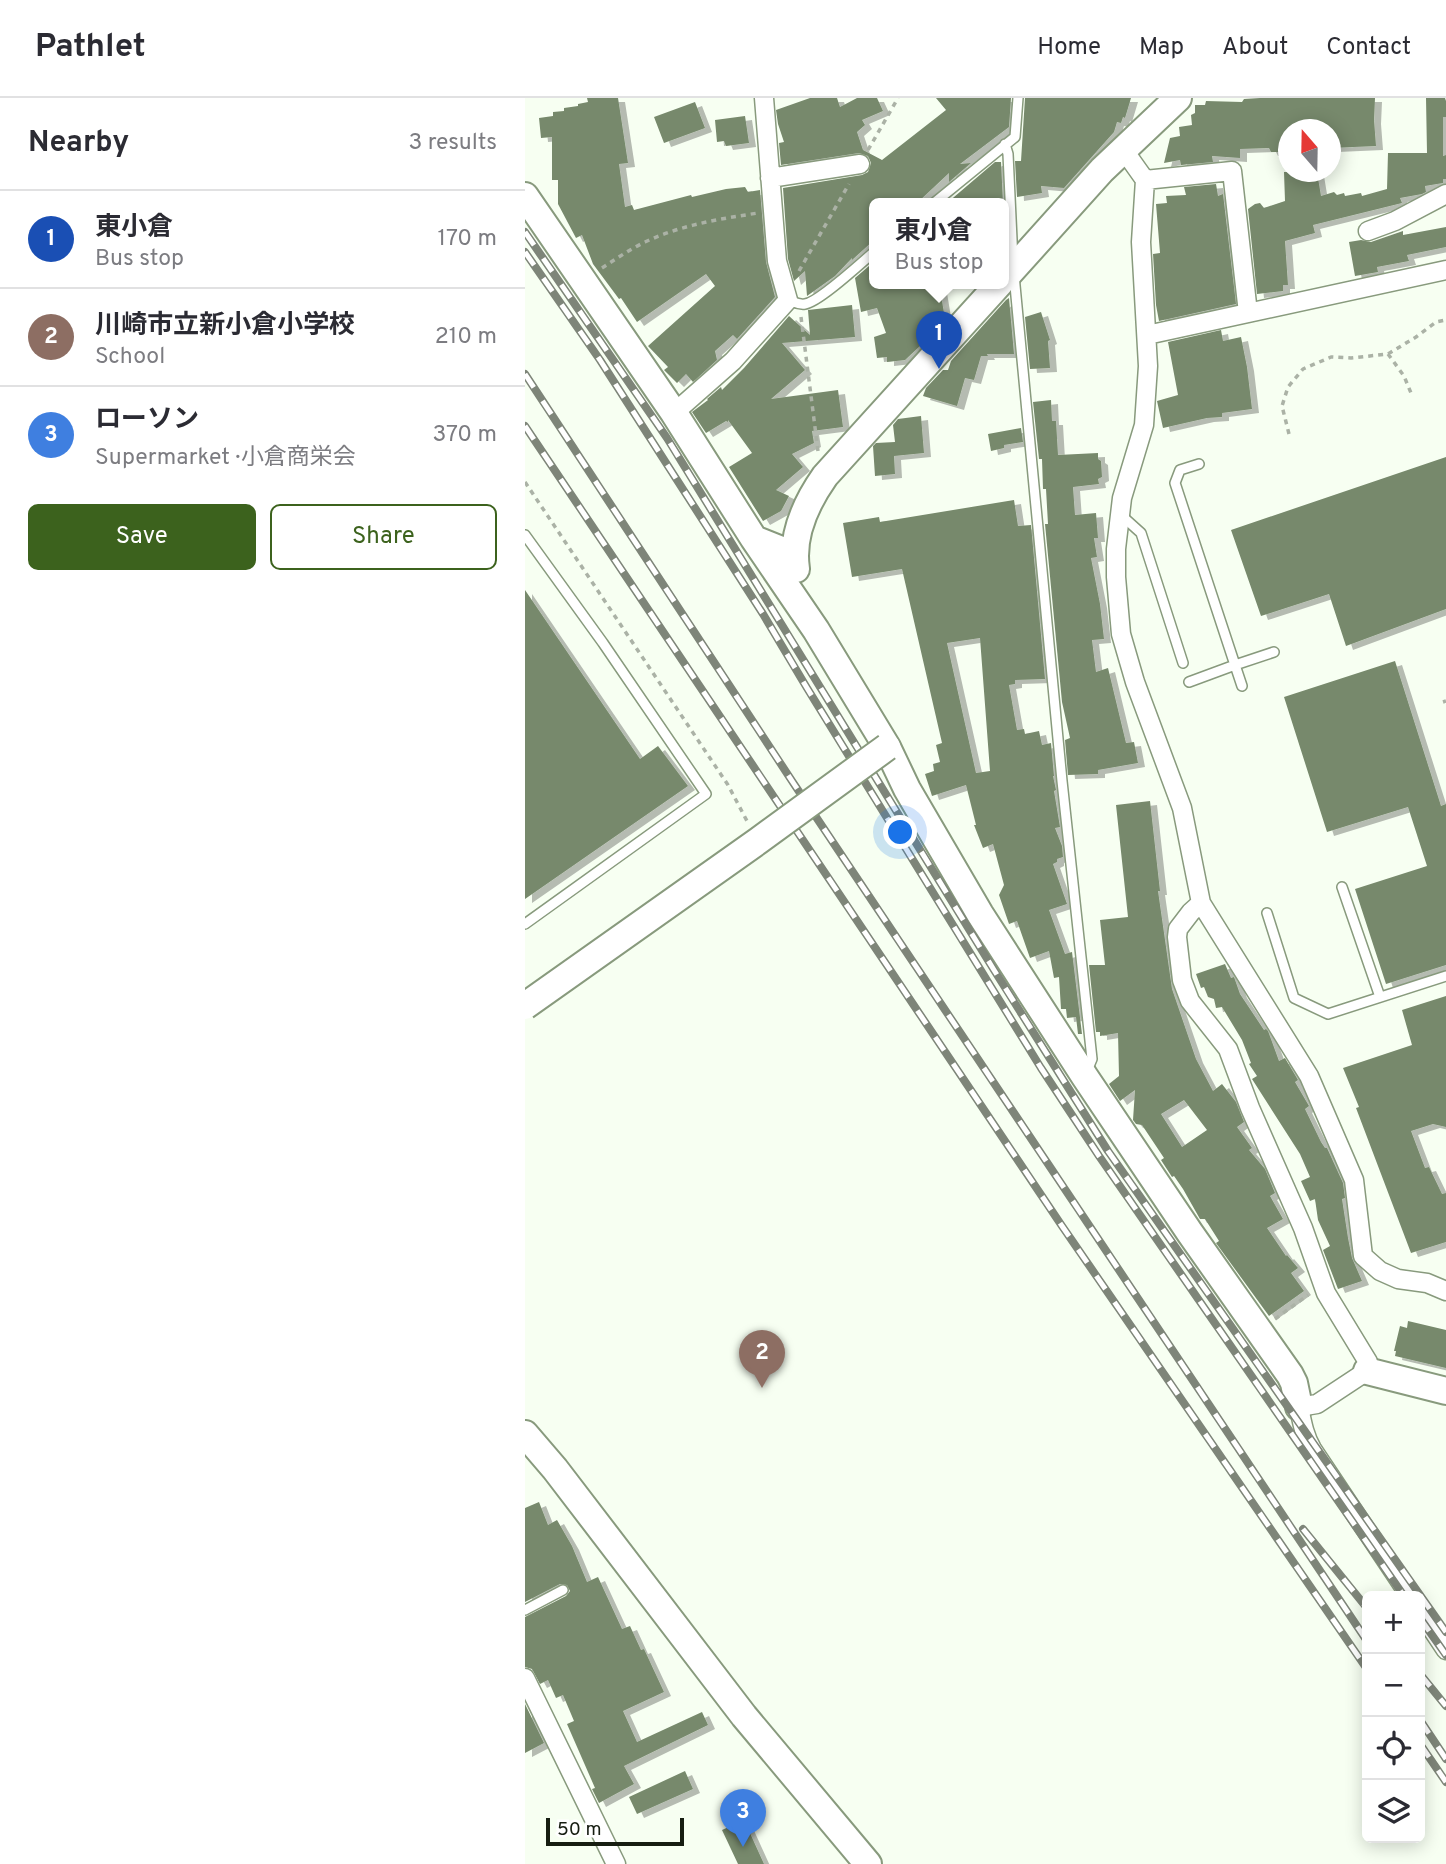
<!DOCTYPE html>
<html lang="en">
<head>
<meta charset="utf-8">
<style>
	:root { --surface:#fff; --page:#f7f7f7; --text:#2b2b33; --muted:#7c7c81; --line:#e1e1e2; --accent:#3c621d }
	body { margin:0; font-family:Overpass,"Noto Sans JP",sans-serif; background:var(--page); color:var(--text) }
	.controls { position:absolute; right:21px; bottom:21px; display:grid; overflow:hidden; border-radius:10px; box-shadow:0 4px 18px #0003 }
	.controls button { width:63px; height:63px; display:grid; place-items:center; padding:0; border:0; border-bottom:2px solid var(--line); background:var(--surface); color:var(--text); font:35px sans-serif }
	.compass { position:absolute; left:753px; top:21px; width:63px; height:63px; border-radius:50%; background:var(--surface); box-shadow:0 4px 18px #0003; rotate:340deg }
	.scale { position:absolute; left:21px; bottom:18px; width:138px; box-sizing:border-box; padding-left:7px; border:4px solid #161d11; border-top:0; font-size:19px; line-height:24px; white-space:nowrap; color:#161d11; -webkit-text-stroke:5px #fff; paint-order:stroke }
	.you { position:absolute; left:376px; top:735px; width:24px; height:24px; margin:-18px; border:5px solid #fff; border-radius:50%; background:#1a73e8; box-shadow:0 0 0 10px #1a73e833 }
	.badge { display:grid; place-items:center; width:46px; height:46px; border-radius:50%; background:var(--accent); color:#fff; font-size:23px; font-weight:700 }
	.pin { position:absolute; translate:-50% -58px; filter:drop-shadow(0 2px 4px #0008) }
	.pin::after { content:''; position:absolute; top:37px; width:24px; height:21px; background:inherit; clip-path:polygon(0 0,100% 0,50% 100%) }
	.popup { position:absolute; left:344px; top:100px; width:140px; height:91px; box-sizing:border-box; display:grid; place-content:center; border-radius:10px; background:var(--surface); filter:drop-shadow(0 2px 5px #0005); font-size:23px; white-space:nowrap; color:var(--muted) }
	.popup b { font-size:26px; color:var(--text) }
	.popup::after { content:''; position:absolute; left:50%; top:100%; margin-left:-14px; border:14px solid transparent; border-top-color:var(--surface) }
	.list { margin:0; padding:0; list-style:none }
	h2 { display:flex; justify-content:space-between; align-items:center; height:91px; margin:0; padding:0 28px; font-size:30px }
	h2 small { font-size:23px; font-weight:400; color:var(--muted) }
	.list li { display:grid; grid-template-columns:46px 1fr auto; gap:21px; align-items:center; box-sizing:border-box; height:98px; padding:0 28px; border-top:2px solid var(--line) }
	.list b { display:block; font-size:26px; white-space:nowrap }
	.list p { margin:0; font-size:23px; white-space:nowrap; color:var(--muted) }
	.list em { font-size:23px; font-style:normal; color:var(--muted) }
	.actions { display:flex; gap:14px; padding:21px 28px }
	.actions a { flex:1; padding:16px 0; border:2px solid var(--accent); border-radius:10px; text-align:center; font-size:24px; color:var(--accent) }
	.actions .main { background:var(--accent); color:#fff }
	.icon { flex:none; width:38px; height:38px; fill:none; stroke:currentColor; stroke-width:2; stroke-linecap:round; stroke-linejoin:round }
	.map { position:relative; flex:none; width:921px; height:1766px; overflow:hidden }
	header { display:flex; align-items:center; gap:42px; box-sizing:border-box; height:98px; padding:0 35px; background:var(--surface); border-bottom:2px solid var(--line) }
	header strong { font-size:33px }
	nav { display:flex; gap:38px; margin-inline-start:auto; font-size:24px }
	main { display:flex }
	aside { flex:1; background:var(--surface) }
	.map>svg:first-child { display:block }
	.building { fill:#77896c; fill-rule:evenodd; filter:url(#shadow) }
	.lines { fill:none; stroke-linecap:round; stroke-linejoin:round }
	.lane-casing { stroke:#889a7d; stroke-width:12 }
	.street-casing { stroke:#889a7d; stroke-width:21 }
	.secondary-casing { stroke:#889a7d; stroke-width:30 }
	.path { stroke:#abb2a6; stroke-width:3.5; stroke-dasharray:5 5; stroke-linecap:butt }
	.lane { stroke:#fff; stroke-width:9 }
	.street { stroke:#fff; stroke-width:18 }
	.secondary { stroke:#fff; stroke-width:26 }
	.rail-casing { stroke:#7e8579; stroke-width:8 }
	.rail { stroke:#fff; stroke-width:5; stroke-dasharray:16; stroke-linecap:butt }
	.secondary-bridge-casing { stroke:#889a7d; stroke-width:30; stroke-linecap:butt }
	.secondary-bridge { stroke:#fff; stroke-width:26 }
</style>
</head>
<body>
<header>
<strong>Pathlet</strong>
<nav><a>Home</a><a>Map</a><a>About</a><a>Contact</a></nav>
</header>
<main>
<aside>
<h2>Nearby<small>3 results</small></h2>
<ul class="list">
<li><span class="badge" style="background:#1a4fb4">1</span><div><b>東小倉</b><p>Bus stop</p></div><em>170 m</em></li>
<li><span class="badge" style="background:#8d6e63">2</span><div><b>川崎市立新小倉小学校</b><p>School</p></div><em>210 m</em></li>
<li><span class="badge" style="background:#3f7fe0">3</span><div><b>ローソン</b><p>Supermarket · 小倉商栄会</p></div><em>370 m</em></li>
</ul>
<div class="actions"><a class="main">Save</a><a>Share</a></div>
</aside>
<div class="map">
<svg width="921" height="1766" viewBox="0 0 921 1766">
	<defs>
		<filter id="shadow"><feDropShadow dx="7" dy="4" stdDeviation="0" flood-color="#0004"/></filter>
	</defs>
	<rect width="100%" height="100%" fill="#f7fff2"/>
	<path class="building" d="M62 0H93L103 65 94 66 100 109 107 107 109 112 166 97 167 99 201 91 220 89 223 94 235 92 241 164 250 199 212 241 208 237 190 253 192 262 168 284 161 276 152 285 139 272 143 269 123 248 190 188 181 176 112 224 96 200 94 201 68 166 57 137 51 140 33 106V82H27V39L16 40 14 20 28 18V14L39 13V10L53 8V6L63 4Z
		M285 0H312L315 9 332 0H352L358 13 337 22 340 27 332 34 338 52 357 62 421 12 411 0H486L484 29 435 66 446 65 424 84V75L392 105H349V142L327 162V160L310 178 282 198 280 173 269 183 263 161 258 90 337 77 343 74 346 65 343 58 334 55 256 67 254 45 259 44 253 26 251 12Z
		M500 0H606L600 20 598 19 596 25 592 24 589 34 539 90 516 88 517 95 492 99 490 63H496Z
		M735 0H850L849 22 851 48 806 50V32H764V54H746L744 50 715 51V60L687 58 688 64 656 67 655 62 639 65 645 40 655 38 654 29 667 27 666 17 670 15V7H680L681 3 717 4 719 1Z
		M901 0H920L921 3V19H918V58L921 57V81H918V85L900 88 901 94 897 96 875 100 877 105 788 127 790 135 760 143 763 187H758V193L732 196 723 111 730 106 735 105 739 110 760 103 759 74H792L796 98 809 94 812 97 819 95 820 98 836 95 837 98 862 91 863 55H902Z
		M170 4 180 30 139 45 129 19Z
		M220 18 224 45 201 48 199 43 192 44 190 22Z
		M470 64H476L478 105H422Z
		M691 86 693 98 698 96 711 206 634 223 631 207 628 156 635 155 631 106 642 105 641 98 661 97 659 89Z
		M921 129V149L882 157 884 163 852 169 853 174 830 178 824 144 836 142 846 144 878 133V137Z
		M349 167V185H414L420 221 414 222 395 248 380 262 362 264V259L352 260 349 239 361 235 352 210 336 214 330 180 344 168Z
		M484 200 489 256H462L463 258H456L449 282 440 280 432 308 398 298 401 290 418 272H423L426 263 481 202Z
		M327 207 330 239 257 245 280 272 246 301 313 292 318 329 287 333 289 345 267 356 278 369 251 392 264 398 256 413 238 423 204 369 227 355 203 322V324L201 323 181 335 167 314 183 302 182 301 196 289 197 292 219 270 264 218 285 237 283 212Z
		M516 214 525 242 523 243 525 270 505 271 500 219Z
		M696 232 698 243 716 239 722 269 727 311 697 315V319L682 320 638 330 632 303 653 297 643 244Z
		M526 302 527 323H531L533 357 573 355V361L576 363 577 379 573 381 574 386 548 389 550 417 571 415 573 440H569L572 459 566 460 575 506 579 541 567 542 571 574 583 570 601 645 609 644 613 665 573 672V676L543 677 540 642 545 640 537 604 520 426H523L521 391H518L517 361H514L508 304Z
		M396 318 399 355 369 358 370 376 350 378 348 348 351 345 370 344 368 327 373 321Z
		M496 330 498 344 479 347V350L466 353 463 336Z
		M921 359V511L821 548 804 496 736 518 706 432Z
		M489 402 493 428 506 427 520 581 490 582V586L484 587 492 632 499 631 500 636 514 633 517 647 526 645 529 678H528L531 692 529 693 535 729 530 730 537 748 538 759 532 761V764L528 766 542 806 524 812 540 856 547 854 557 936H553L551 919 542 920 541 911H536L534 879 529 880 524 853 505 860 492 823 484 826 474 797 479 787 468 746 458 750 449 727H451L441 687 407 698 400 676 409 673 408 666 415 664 411 647 417 645 377 471 327 479 318 425 354 419 355 424ZM455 540 465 673 451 675 422 545Z
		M0 492 115 661 133 648 163 688 0 801Z
		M870 563 916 708 921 706V867L861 886 830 791 902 768 883 709 802 734 759 599Z
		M625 703 635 793H633L647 891 671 961 688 993 697 986 711 1004 719 1024 712 1029 727 1050 724 1052 740 1071 750 1095 745 1098 758 1121 742 1130 761 1158 762 1157 773 1170 766 1175 779 1193 744 1218 691 1145 694 1143 680 1121H675L658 1091 649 1078 647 1079 636 1062 639 1060 617 1027 611 1026 608 1022 610 992 595 1003 584 986 594 978 593 935 575 938V934H571L564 867H580L575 822 603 819 591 707ZM659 1002 682 1032 657 1049 636 1016Z
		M700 866 706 880 709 879 715 896 739 932 741 931 743 933 754 963 760 960 773 982 770 984 784 1008 780 1011 796 1044 800 1050H802L818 1085 820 1100 817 1101 823 1140 827 1160 837 1183 813 1191 798 1152 805 1148 793 1122 790 1101 785 1103 776 1083 785 1079 775 1056 727 981 732 978 724 966 726 965 717 942 697 909 691 910 689 901 683 899 679 889 676 890 671 876Z
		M921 898V1029L908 1026 886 1033 900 1070 904 1069 917 1096 921 1095V1144L886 1155 831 1010 834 1009 818 970 887 947 877 912Z
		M883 1223 921 1232V1270L870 1258 871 1253H869L875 1228 882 1230Z
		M14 1404 23 1427 32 1422 47 1448 62 1484 73 1479 97 1531 105 1528 116 1552 119 1551 139 1594 98 1613 112 1644 177 1614 183 1627 99 1668 109 1686 74 1705 67 1691 70 1690 42 1626 49 1623 38 1597 31 1600 23 1582 15 1586 7 1571 0 1569V1519L41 1498 45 1493 42 1487 35 1486 0 1504V1410Z
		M0 1606 19 1645 0 1655Z
		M160 1673 168 1691 112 1716 104 1699Z
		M219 1722 239 1766H213L197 1732Z"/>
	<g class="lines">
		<g class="lane-casing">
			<path id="lane" d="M480 46 483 56 488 163
				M409 105 490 39 493 0
				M489 177 537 683 567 961 562 973
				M263 202C269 204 273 207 280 206 294 204 336 165 349 154
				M674 366 655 372 650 385 710 567 749 554
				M596 417 616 435 658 565
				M0 437 78 545 181 696 0 826
				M664 584 710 567 717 588
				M817 789 855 899
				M742 815 769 900 803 916 921 878
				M0 1512 38 1492"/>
		</g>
		<g class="street-casing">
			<path id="street" d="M598 51 620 82 616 144 623 268 619 327 597 400 591 451V479L596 536 610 584 657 710 676 805 784 978 829 1082 838 1158 855 1173 873 1181 902 1185 921 1193
				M245 80 335 66
				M620 82 707 73 723 215
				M843 133 870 123 921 96
				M622 237 921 172
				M149 315 208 263 263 202 252 163 239 0
				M676 805 666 814 653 831 652 839 657 882 665 903 703 951 725 1010 778 1130 801 1195 843 1264 842 1273 792 1306 774 1309C777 1324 779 1337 787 1351L885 1498
				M895 1513 921 1552
				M0 1580 91 1766"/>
		</g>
		<g class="secondary-casing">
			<path id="secondary" d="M0 98 149 315 229 441 269 457
				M479 181 577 72 653 0
				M229 441 291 532 362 649 382 691 455 816 560 979 665 1135 765 1277 769 1285 774 1309
				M271 471C266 438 281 405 300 378L475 185
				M842 1273 921 1293
				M0 1336 30 1371 219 1618 343 1766"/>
		</g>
		<path class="path" d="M343 52 373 0
			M77 170C91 161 105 151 120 144 156 127 194 121 233 115
			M274 173 324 86
			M276 219 293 353
			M863 256 879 278 886 295
			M764 336 757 308 763 289 778 271 806 259 826 260 863 256 891 239 911 224 921 222
			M0 384 203 687 222 723
			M918 604 921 603
			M750 1221 783 1197"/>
		<use href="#lane" class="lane"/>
		<use href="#street" class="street"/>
		<use href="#secondary" class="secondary"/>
		<g class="rail-casing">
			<path id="rail" d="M0 134 142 340 469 872 583 1053 921 1534
				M0 154 75 262 238 516 282 590 516 970 574 1058 879 1498
				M0 276 269 686 842 1543
				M0 328 537 1128 842 1571
				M778 1431 842 1510
				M895 1520 921 1557
				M895 1576 921 1608
				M895 1622 921 1661
				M895 1646 921 1684"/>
		</g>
		<use href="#rail" class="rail"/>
		<g class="secondary-bridge-casing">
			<path id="secondary-bridge" d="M0 908 233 743 362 649"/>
		</g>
		<use href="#secondary-bridge" class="secondary-bridge"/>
	</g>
</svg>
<div class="controls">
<button>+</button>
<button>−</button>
<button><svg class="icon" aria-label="locate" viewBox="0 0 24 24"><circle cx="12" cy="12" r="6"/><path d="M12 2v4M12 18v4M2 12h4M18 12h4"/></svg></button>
<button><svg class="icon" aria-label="layers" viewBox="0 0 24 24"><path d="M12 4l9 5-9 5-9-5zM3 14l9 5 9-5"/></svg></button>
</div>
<svg class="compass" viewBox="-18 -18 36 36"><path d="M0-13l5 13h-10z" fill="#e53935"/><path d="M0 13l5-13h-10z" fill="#7c7c81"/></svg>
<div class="scale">50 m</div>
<div class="you"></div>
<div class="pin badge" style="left:414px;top:271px;background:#1a4fb4">1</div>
<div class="popup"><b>東小倉</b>Bus stop</div>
<div class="pin badge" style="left:237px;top:1290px;background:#8d6e63">2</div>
<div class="pin badge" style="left:218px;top:1749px;background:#3f7fe0">3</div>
</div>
</main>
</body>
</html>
